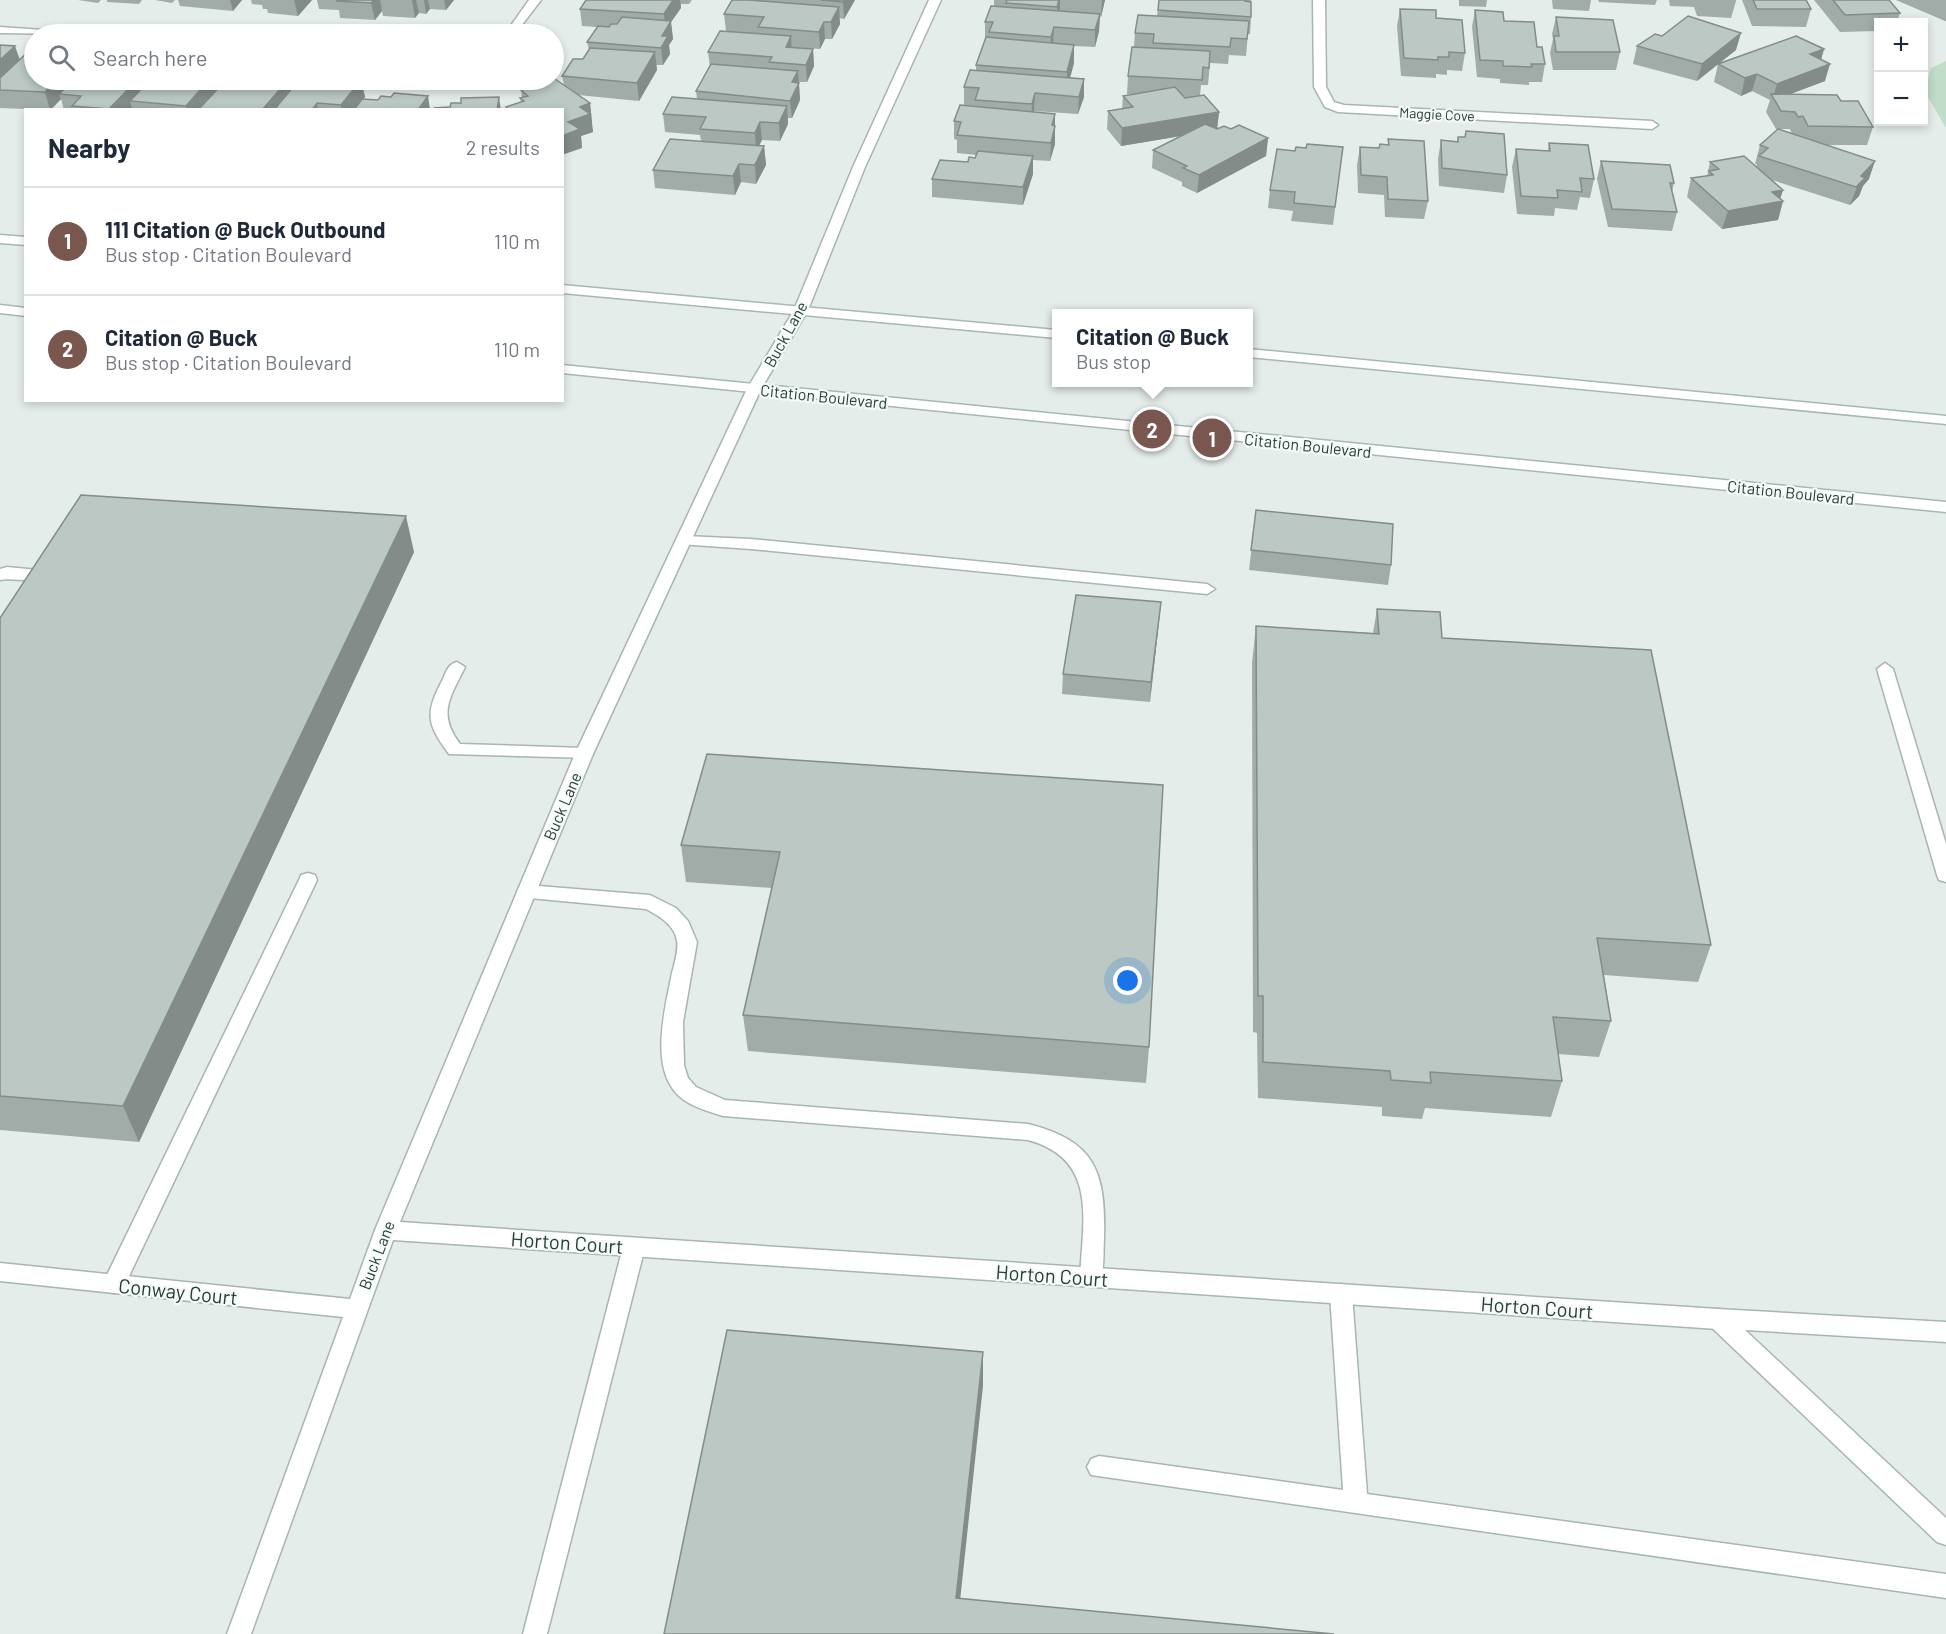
<!DOCTYPE html>
<html lang="en">
<head>
<meta charset="utf-8">
<style>
	:root { --surface:#fff; --page:#f6f6f7; --text:#1f2937; --muted:#747a83; --line:#e0e1e3; --accent:#79564e }
	body { margin:0; font-family:Barlow,sans-serif; background:var(--page); color:var(--text) }
	.controls { position:absolute; right:18px; top:18px; display:grid; overflow:hidden; border-radius:0px; box-shadow:0 3px 9px #0003 }
	.controls button { width:54px; height:54px; display:grid; place-items:center; padding:0; border:0; border-bottom:2px solid var(--line); background:var(--surface); color:var(--text); font:30px sans-serif }
	.you { position:absolute; left:1128px; top:981px; width:21px; height:21px; margin:-15px; border:4px solid #fff; border-radius:50%; background:#1a73e8; box-shadow:0 0 0 9px #1a73e833 }
	.badge { display:grid; place-items:center; width:39px; height:39px; border-radius:50%; background:var(--accent); color:#fff; font-size:20px; font-weight:700 }
	.pin { position:absolute; translate:-50% -50%; border:3px solid #fff; box-shadow:0 2px 6px #0006 }
	.popup { position:absolute; left:1052px; top:309px; width:201px; height:78px; box-sizing:border-box; display:grid; place-content:center; border-radius:0px; background:var(--surface); filter:drop-shadow(0 2px 4px #0005); font-size:20px; white-space:nowrap; color:var(--muted) }
	.popup b { font-size:22px; color:var(--text) }
	.popup::after { content:''; position:absolute; left:50%; top:100%; margin-left:-12px; border:12px solid transparent; border-top-color:var(--surface) }
	.list { margin:0; padding:0; list-style:none }
	h2 { display:flex; justify-content:space-between; align-items:center; height:78px; margin:0; padding:0 24px; font-size:26px }
	h2 small { font-size:20px; font-weight:400; color:var(--muted) }
	.list li { display:grid; grid-template-columns:39px 1fr auto; gap:18px; align-items:center; box-sizing:border-box; height:108px; padding:0 24px; border-top:2px solid var(--line) }
	.list b { display:block; font-size:22px; white-space:nowrap }
	.list p { margin:0; font-size:20px; white-space:nowrap; color:var(--muted) }
	.list em { font-size:20px; font-style:normal; color:var(--muted) }
	.icon { flex:none; width:33px; height:33px; fill:none; stroke:currentColor; stroke-width:2; stroke-linecap:round; stroke-linejoin:round }
	.map { position:relative; flex:none; width:1946px; height:1634px; overflow:hidden }
	.search { position:absolute; background:var(--surface); box-shadow:0 3px 9px #0003; left:24px; top:24px; width:540px; height:66px; display:flex; align-items:center; gap:15px; box-sizing:border-box; padding:0 21px; border-radius:33px; color:var(--muted); font-size:22px }
	.panel { position:absolute; background:var(--surface); box-shadow:0 3px 9px #0003; left:24px; top:108px; width:540px; height:294px; border-radius:0px }
	.map>svg:first-child { display:block }
	.green { fill:#c0ddc9 }
	.lines { fill:none; stroke-linecap:round; stroke-linejoin:round }
	.service-casing { stroke:#a8b5b1; stroke-width:3 }
	.minor-casing { stroke:#a8b5b1; stroke-width:3 }
	.secondary-casing { stroke:#a5b8b2; stroke-width:3 }
	.service { fill:#fff; fill-rule:evenodd }
	.minor { fill:#fff; fill-rule:evenodd }
	.secondary { fill:#fff; fill-rule:evenodd }
	.wall { fill:#a1aca8; fill-rule:evenodd }
	.shaded-wall { fill:#838c88 }
	.building { fill:#bbc8c3; stroke:#838c88; stroke-width:1.5 }
	.labels { text-anchor:middle; dominant-baseline:central; stroke-width:4.5; stroke-linejoin:round; paint-order:stroke }
	.far-street-label { font-size:14px; fill:#263e38; stroke:#f6faf8 }
	.street-label { font-size:16px; fill:#263e38; stroke:#f6faf8 }
	.near-street-label { font-size:20px; fill:#263e38; stroke:#f6faf8 }
</style>
</head>
<body>
<div class="map">
<svg width="1946" height="1634" viewBox="0 0 1946 1634">
	<rect width="100%" height="100%" fill="#e5edea"/>
	<path class="green" d="M1946 61V128L1925 92 1931 68Z"/>
	<g class="lines">
		<g class="service-casing">
			<path id="service" d="M685 536 751 539 1207 584 1215 589 1207 594 751 549 679 544 677 541Z
				M7 567 38 570 46 575C37 585 13 577 0 580V569Z
				M457 662 465 667C450 698 437 713 460 744L584 748 593 754 590 758 449 754C426 723 425 713 443 679 446 672 448 664 457 662Z
				M1885 663 1893 669 1946 844V882L1939 880 1937 875 1877 669Z
				M308 873 315 875 317 880 122 1291 114 1293 106 1291 103 1284 106 1277 299 880 301 875Z
				M526 885 650 895 676 908 688 921 697 942 683 1022 684 1065 688 1078 696 1087 725 1100 1028 1124C1095 1141 1106 1171 1104 1238 1103 1252 1105 1270 1099 1284L1091 1286 1083 1284 1080 1277C1083 1219 1098 1159 1028 1140L723 1116C711 1112 695 1108 684 1100 648 1075 664 1013 671 978 673 967 679 952 677 941 675 925 659 916 646 909L519 897 517 892 519 887Z
				M634 1238 642 1240 645 1247 547 1634H523L623 1247 626 1240Z
				M1341 1284 1349 1287 1352 1294 1367 1494 1946 1574V1598L1091 1475 1087 1467 1091 1459 1099 1456 1343 1490 1330 1294 1333 1287Z
				M1718 1309 1946 1322V1342L1745 1330 1946 1518V1545L1937 1542 1710 1326 1707 1319 1710 1312Z"/>
		</g>
		<g class="minor-casing">
			<path id="minor" d="M529 0H541L515 34H505Z
				M929 0H941L865 167 808 310 761 389 593 754 400 1222 1718 1309 1726 1312 1729 1319 1726 1326 1718 1329 393 1240 251 1634H227L343 1317 0 1281V1263L350 1299 375 1230 575 754 747 389 794 310 853 167Z
				M1313 0H1325L1326 87 1334 102 1344 105 1652 121 1658 125 1652 129 1338 112 1325 107 1314 87Z
				M0 27 58 31 64 34 0 33Z"/>
		</g>
		<g class="secondary-casing">
			<path id="secondary" d="M0 235 26 237V245L0 243Z
				M562 285 1056 330V338L562 293Z
				M0 305 26 308V316L0 313Z
				M1248 349 1946 416V424L1248 357Z
				M562 365 1946 502V512L562 373Z"/>
		</g>
		<use href="#service" class="service"/>
		<use href="#minor" class="minor"/>
		<use href="#secondary" class="secondary"/>
	</g>
	<path class="wall" d="M78 0H101L98 3Z
		M107 0H142L139 4 107 2Z
		M155 0H175L172 3Z
		M178 0H242L233 11 180 6Z
		M251 0H312L298 16 268 13 267 9H263L262 5 252 4Z
		M317 0H454L446 10 430 9 426 14 419 13 415 18 383 16 382 11 375 20 340 18 339 10 319 9Z
		M586 0H692L689 4H681V8L671 22 673 39 669 45 670 54 663 65H656L657 70 639 101 578 95 590 103 592 121H591L593 132 581 136 582 148 562 110H507L506 107 521 102 520 98H522L521 90 564 85 562 76 583 59 589 50 587 42 597 27 582 26 580 9Z
		M760 0H855L844 19 839 18 840 24 832 39H825L820 49 792 47 813 49 814 66 807 82H799L800 100 792 118H788V124L780 141 762 140 759 146H764L766 165 756 184 741 182 735 195 655 188 653 170 701 141 700 135 665 132 663 114 697 99 696 91 710 67 708 52 726 31 724 14 760 1Z
		M994 0H1105L1101 17H1100L1099 31 1095 47 1074 46V63L1070 78 1084 97 1078 114 1034 111V112L1055 114V144L1050 161 1033 160V174L1023 205 932 197V179L968 162 975 158 976 155 957 153V140L954 139V121L975 107V106L964 105V87L976 71V65L985 39V22L994 7Z
		M1159 0H1251V17L1250 34H1248L1246 56 1229 55 1228 64 1210 63 1208 85H1201L1200 96 1219 112 1217 129H1231L1268 138 1266 156 1197 193 1182 186V182L1152 168 1153 150 1181 136 1121 146 1107 129 1108 111 1122 109 1123 96 1133 94H1127L1128 76 1134 47 1135 33 1157 16Z
		M1459 0H1487L1486 7 1459 6Z
		M1548 0H1591L1589 11 1553 9 1552 0Z
		M1598 0H1657L1655 5 1599 2Z
		M1669 0H1736V1L1731 18 1697 16 1694 7 1670 6Z
		M1742 0H1807L1811 9 1806 27 1752 26Z
		M1814 0H1889L1900 13 1897 22H1878V31L1840 32Z
		M1896 0H1946V21H1945Z
		M1400 9 1436 18 1465 53 1462 71 1447 70V75L1436 74V78L1401 76 1397 26Z
		M1475 10 1504 21 1537 47 1545 64 1542 82H1529V85L1500 83V79L1477 77 1472 27Z
		M1556 17 1620 52 1616 70H1553L1550 53 1553 39 1552 34Z
		M1662 36 1736 50 1718 64 1824 49 1821 59 1825 81 1790 94 1841 101 1873 127 1867 145H1826L1869 179 1863 186 1859 196 1850 205 1772 180 1783 190 1780 199 1783 201 1778 220 1722 229 1687 197 1691 178 1707 176 1710 162 1756 167 1757 164H1755L1760 145 1778 129H1776L1766 112 1770 100 1752 91 1741 96 1714 82 1718 64 1697 81 1633 64 1637 46ZM1779 129H1790L1792 134Z
		M0 45 19 59 34 80H361L365 97 363 99 430 110H132V108L131 110H64L61 99 51 110 0 108Z
		M1466 131 1507 175 1504 193 1439 186 1438 159 1441 140 1457 141 1458 137H1465Z
		M1388 139 1428 201 1424 219 1385 217 1384 195 1358 193 1357 165 1360 147 1379 148 1388 145Z
		M1549 143 1594 179 1590 198 1580 197 1577 210 1555 208 1554 216 1517 214 1512 167 1516 149 1548 151Z
		M1343 147 1333 225 1291 221 1293 211 1268 208 1270 190 1295 151 1306 148Z
		M1601 161 1674 183 1672 192 1677 212 1672 231 1608 227 1597 179Z
		M1256 510 1391 565 1388 585 1249 570Z
		M414 552 139 1142 0 1130V618Z
		M1161 602 1150 702 1062 694 1063 674Z
		M1377 609 1442 638 1711 945 1698 982 1604 975 1611 1021 1599 1057 1558 1054 1562 1081 1551 1117 1425 1108 1422 1119 1382 1116V1107L1258 1098 1257 1033 1253 1032 1252 663 1256 626 1373 633Z
		M707 754 1149 1047 1146 1083 748 1051 743 1015 772 888 686 882 681 845Z"/>
	<path class="shaded-wall" d="M230 0H242L233 11Z
		M294 0H312L298 16Z
		M374 0H380L382 11 375 20 371 3Z
		M412 0H416L419 13 415 18Z
		M424 0H428L430 9 426 14Z
		M444 0H454L446 10Z
		M673 0H680L681 8 671 22 673 39 669 45 670 54 663 65 661 48 662 36 665 30 664 14Z
		M844 0H855L844 19 843 2Z
		M1059 0H1060V14L1057 24V7Z
		M1102 0H1105L1101 17Z
		M839 7 840 24 832 39 831 22Z
		M1100 14 1099 31 1095 47V30Z
		M824 22 825 39 820 49 819 32Z
		M1054 27 1053 44 1050 54 1051 37Z
		M1741 33 1736 50 1697 81 1702 64Z
		M791 36 792 53 787 64 786 47Z
		M1074 45V63L1067 89V72Z
		M15 46 21 63 0 83V60Z
		M813 49 814 66 807 82 806 65Z
		M1824 49 1819 67 1810 54Z
		M655 52 657 70 639 101 637 83Z
		M1830 64 1825 81 1775 100 1773 97 1777 84Z
		M798 71 800 100 792 118 790 101 792 82Z
		M1757 74 1752 91 1741 96 1745 78Z
		M1084 79V97L1078 114 1079 97Z
		M57 80H75L59 94 61 99 50 110 45 92Z
		M137 80H159L130 101 132 108 131 110 109 109Z
		M209 80H211L216 95 203 110H187L186 106Z
		M217 80H235L221 95Z
		M288 80H303L282 110H262Z
		M361 80 365 97 355 110H341V105Z
		M1035 93 1034 111 1031 122 1032 104Z
		M428 96 430 110H418Z
		M499 97 501 110H497Z
		M317 103 318 110H312Z
		M590 103 593 132 581 136 582 148 562 155V136L568 122 580 107Z
		M787 106 788 124 780 141 779 123Z
		M1219 112 1217 130 1121 146 1122 128Z
		M1055 114V144L1050 161 1052 125Z
		M760 122 762 140 756 151 755 133Z
		M1268 138 1266 156 1197 193 1199 175Z
		M764 146 766 165 756 184 755 165Z
		M1033 156V174L1023 205V187Z
		M1875 161 1869 179 1863 186 1859 196 1850 205 1861 176Z
		M739 164 741 182 735 195 733 176Z
		M1783 190 1779 202 1783 201 1778 220 1722 229 1728 211 1772 192Z
		M406 516 414 552 139 1142 123 1106Z
		M1161 602 1159 622 1150 702 1151 682Z
		M983 1352V1386L957 1629 956 1598Z"/>
	<path class="building" d="M337 0H374L371 3 337 1Z
		M586 0H673L664 14 580 9Z
		M732 0H749L839 7 831 22H824L819 32 758 27 764 17 724 14Z
		M821 0H844L843 2Z
		M1007 0H1059L1057 7 1006 3Z
		M1159 0H1245V1L1251 2V17L1158 10Z
		M1753 0H1806L1811 9H1757Z
		M1833 0H1889L1900 13 1845 15Z
		M991 6 1100 14 1095 30 1054 27 1051 37 989 32 993 22H985Z
		M1400 9 1436 10V18L1462 20 1465 53 1449 52V57H1438V60L1404 58Z
		M1475 10 1503 12 1504 21 1534 22 1537 47H1542L1545 64H1531L1532 67 1503 66V61L1480 60Z
		M1138 15 1249 21 1247 39 1231 38 1230 47 1153 43 1154 34 1135 33Z
		M1688 16 1741 33 1702 64 1637 46 1655 34 1662 36Z
		M622 17 671 21 662 36H668L661 48 587 42 598 26 609 27 611 24H617Z
		M1556 17 1613 20 1620 52H1556L1554 36H1559Z
		M720 31 791 36 786 47 813 49 806 65 769 62 772 57 708 52Z
		M1796 36 1824 49 1810 54 1830 64 1777 84 1757 74 1745 78 1718 64Z
		M986 37 1074 45 1067 72 976 65Z
		M0 45 15 46 0 60Z
		M1132 47 1210 51 1209 68 1203 67 1202 80 1128 76Z
		M590 48 655 52 637 83 562 76 573 59H583Z
		M31 49H34V80H57L45 92 0 90V78Z
		M711 64 798 71 792 82 799 83 790 101 696 91Z
		M970 70 1084 79 1079 97 1035 93 1032 104 975 100 979 88 964 87Z
		M555 79 590 103 580 107 590 114 568 122 580 129 562 136V110H510L506 107 524 101 520 98 528 96 521 90Z
		M74 80H137L109 109 72 106 81 96 59 94Z
		M150 80H209L186 106 130 101Z
		M226 80H288L262 110H198Z
		M299 80H361L341 105 317 103 312 110H274Z
		M1175 87 1185 98 1204 95 1219 112 1122 128 1108 111 1133 107 1123 96Z
		M394 93 428 96 418 110H354L362 99 378 100 381 96 391 97Z
		M1771 94 1837 95 1841 101H1858L1873 127 1808 126 1803 116 1798 117 1795 112 1781 111Z
		M499 97 497 110H433L434 108 450 107 451 103H461V98Z
		M672 97 787 106 779 123 760 122 755 133 700 129 706 117 663 114Z
		M960 105 1055 114 1052 125 1055 126 1051 143 957 135 961 122 954 121Z
		M1205 124 1217 129 1224 126 1231 129 1239 125 1268 138 1199 175 1183 168 1187 166 1153 150Z
		M1778 129 1875 161 1861 176 1865 178 1856 187 1759 156 1768 148 1760 145Z
		M1466 131 1504 134 1507 175 1442 168 1441 140 1458 142V137H1465Z
		M670 139 764 146 755 165 739 164 733 176 653 170Z
		M1388 139 1424 141 1428 201 1388 199 1387 177 1361 175 1360 147 1379 148 1380 144 1389 145Z
		M1549 143 1588 145 1594 179 1580 178 1582 192 1557 190 1558 198 1521 196 1516 149 1550 151Z
		M1307 144 1343 147 1335 207 1294 203 1295 192 1270 190 1277 149 1295 151 1296 147 1306 148Z
		M978 151 1033 156 1023 187 932 179 940 160 968 162 969 157 975 158Z
		M1744 156 1783 190 1772 192 1783 201 1728 211 1691 178 1713 175 1709 171 1719 169 1710 162Z
		M1601 161 1670 165 1674 183H1670L1677 212 1612 209Z
		M81 495 406 516 123 1106 0 1096V618Z
		M1256 510 1393 524 1391 565 1251 550Z
		M1076 595 1161 602 1151 682 1063 674Z
		M1377 609 1440 612 1442 638 1651 650 1711 945 1597 938 1611 1021 1553 1017 1562 1081 1430 1072 1431 1083 1391 1080 1390 1071 1263 1062V996H1258L1256 626 1379 634Z
		M707 754 1163 785 1149 1047 743 1015 780 852 681 845Z
		M727 1330 983 1352 956 1598 1334 1634H664Z"/>
	<g class="labels">
		<g class="far-street-label">
			<text transform="translate(1437 114) rotate(3)">Maggie Cove</text>
		</g>
		<g class="street-label">
			<text transform="translate(785 334) rotate(-61)">Buck Lane</text>
			<text transform="translate(824 396) rotate(6)">Citation Boulevard</text>
			<text transform="translate(1308 445) rotate(6)">Citation Boulevard</text>
			<text transform="translate(1791 492) rotate(6)">Citation Boulevard</text>
			<text transform="translate(562 806) rotate(-67)">Buck Lane</text>
			<text transform="translate(376 1255) rotate(-69)">Buck Lane</text>
		</g>
		<g class="near-street-label">
			<text transform="translate(567 1242) rotate(4)">Horton Court</text>
			<text transform="translate(1052 1275) rotate(4)">Horton Court</text>
			<text transform="translate(178 1291) rotate(6)">Conway Court</text>
			<text transform="translate(1537 1307) rotate(4)">Horton Court</text>
		</g>
	</g>
</svg>
<div class="controls">
<button>+</button>
<button>−</button>
</div>
<div class="you"></div>
<div class="pin badge" style="left:1212px;top:438px">1</div>
<div class="pin badge" style="left:1152px;top:429px">2</div>
<div class="popup"><b>Citation @ Buck</b>Bus stop</div>
<div class="search"><svg class="icon" aria-label="search" viewBox="0 0 24 24"><circle cx="10" cy="10" r="6"/><path d="M15 15l6 6"/></svg>Search here</div>
<section class="panel">
<h2>Nearby<small>2 results</small></h2>
<ul class="list">
<li><span class="badge">1</span><div><b>111 Citation @ Buck Outbound</b><p>Bus stop · Citation Boulevard</p></div><em>110 m</em></li>
<li><span class="badge">2</span><div><b>Citation @ Buck</b><p>Bus stop · Citation Boulevard</p></div><em>110 m</em></li>
</ul>
</section>
</div>
</body>
</html>
